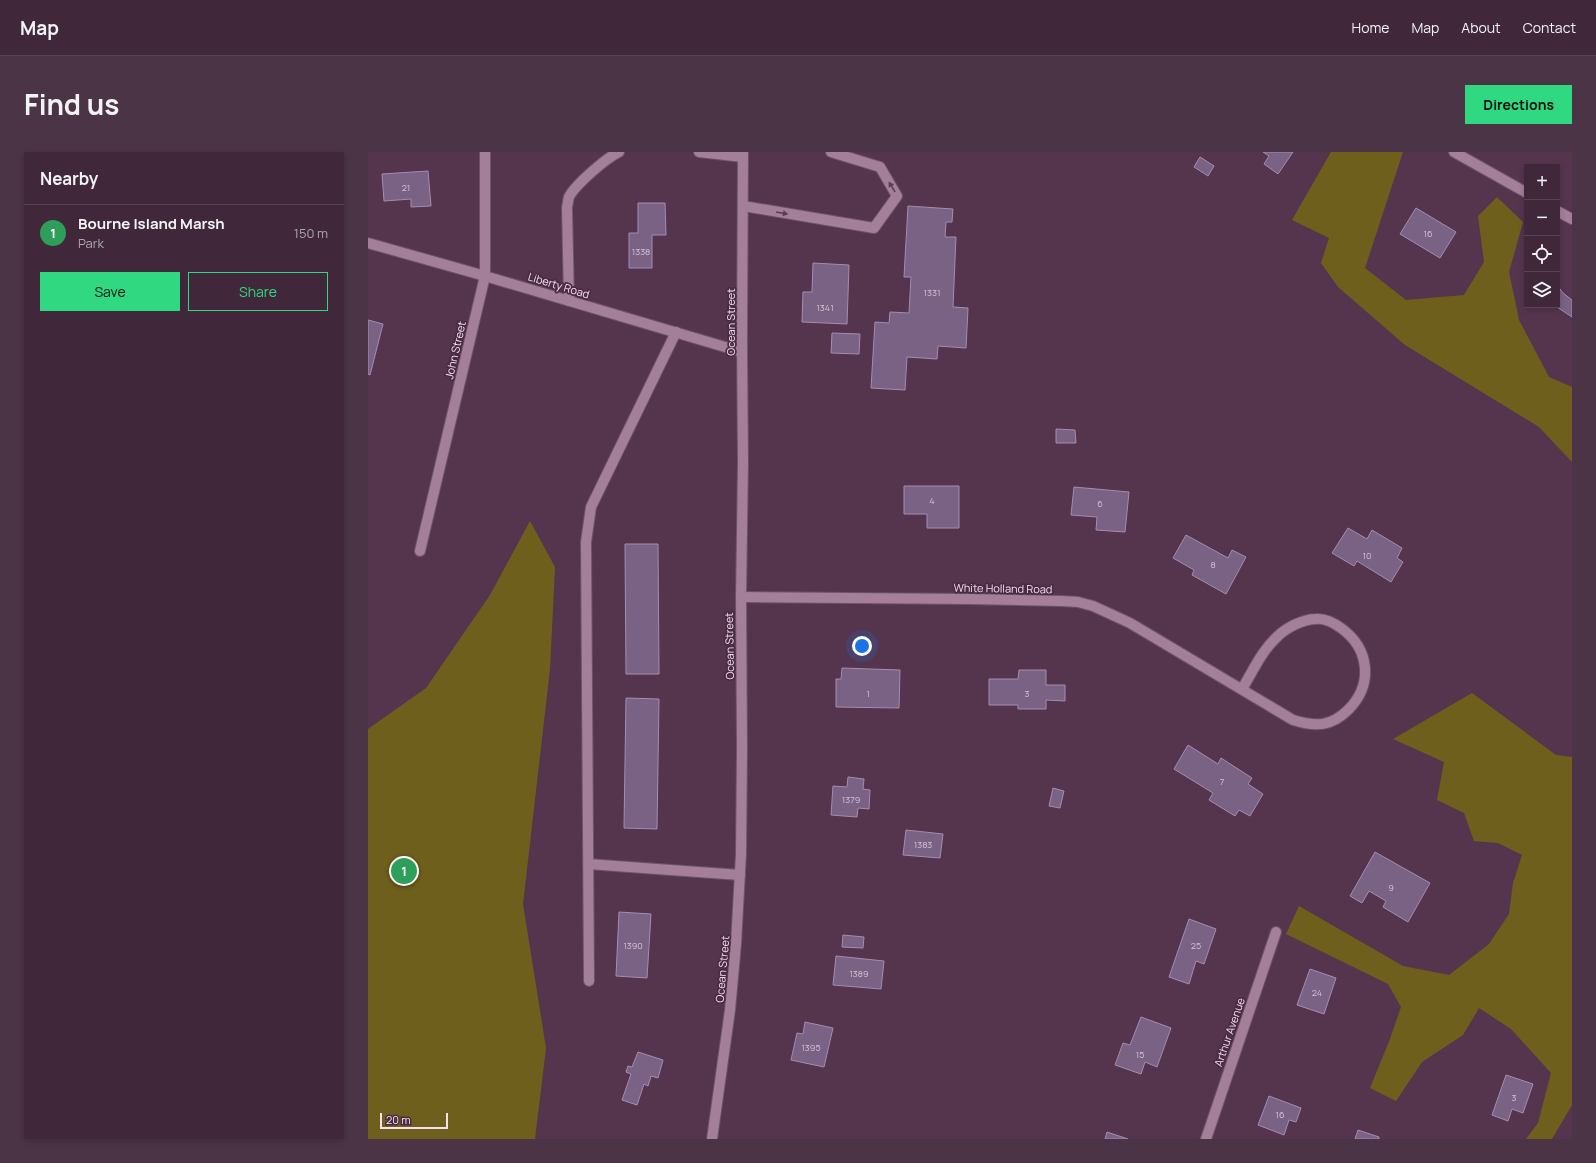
<!DOCTYPE html>
<html lang="en">
<head>
<meta charset="utf-8">
<style>
	:root { --surface:#40283a; --page:#4b3445; --text:#f1f3f6; --muted:#aea6af; --line:#594454; --accent:#30d882 }
	body { margin:0; font-family:Manrope,sans-serif; background:var(--page); color:var(--text) }
	.controls { position:absolute; right:12px; top:12px; display:grid; overflow:hidden; border-radius:0px; box-shadow:0 2px 6px #0003 }
	.controls button { width:36px; height:36px; display:grid; place-items:center; padding:0; border:0; border-bottom:1px solid var(--line); background:var(--surface); color:var(--text); font:20px sans-serif }
	.scale { position:absolute; left:12px; bottom:10px; width:68px; box-sizing:border-box; padding-left:4px; border:2px solid #f5e0ef; border-top:0; font-size:11px; line-height:14px; white-space:nowrap; color:#f5e0ef; -webkit-text-stroke:3px #4a2b43; paint-order:stroke }
	.you { position:absolute; left:494px; top:494px; width:14px; height:14px; margin:-10px; border:3px solid #fff; border-radius:50%; background:#1a73e8; box-shadow:0 0 0 6px #1a73e833 }
	.badge { display:grid; place-items:center; width:26px; height:26px; border-radius:50%; background:var(--accent); color:#fff; font-size:13px; font-weight:700 }
	.pin { position:absolute; translate:-50% -50%; border:2px solid #fff; box-shadow:0 1px 4px #0006 }
	.list { margin:0; padding:0; list-style:none }
	h2 { display:flex; justify-content:space-between; align-items:center; height:52px; margin:0; padding:0 16px; font-size:17px }
	h2 small { font-size:13px; font-weight:400; color:var(--muted) }
	.list li { display:grid; grid-template-columns:26px 1fr auto; gap:12px; align-items:center; box-sizing:border-box; height:56px; padding:0 16px; border-top:1px solid var(--line) }
	.list b { display:block; font-size:15px; white-space:nowrap }
	.list p { margin:0; font-size:13px; white-space:nowrap; color:var(--muted) }
	.list em { font-size:13px; font-style:normal; color:var(--muted) }
	.actions { display:flex; gap:8px; padding:12px 16px }
	.actions a { flex:1; padding:9px 0; border:1px solid var(--accent); border-radius:0px; text-align:center; font-size:14px; color:var(--accent) }
	.actions .main { background:var(--accent); color:#111 }
	.icon { flex:none; width:22px; height:22px; fill:none; stroke:currentColor; stroke-width:2; stroke-linecap:round; stroke-linejoin:round }
	.map { position:relative; flex:none; width:1204px; height:987px; overflow:hidden; border-radius:0px }
	header { display:flex; align-items:center; gap:24px; box-sizing:border-box; height:56px; padding:0 20px; background:var(--surface); border-bottom:1px solid var(--line) }
	header strong { font-size:19px }
	nav { display:flex; gap:22px; margin-inline-start:auto; font-size:14px }
	.intro { display:flex; align-items:center; justify-content:space-between; box-sizing:border-box; height:96px; padding:0 24px }
	h1 { margin:0; font-size:28px }
	.button { padding:10px 18px; border-radius:0px; background:var(--accent); color:#111; font-size:14px; font-weight:700 }
	main { display:flex; gap:24px; padding:0 24px }
	aside { flex:1; background:var(--surface); border-radius:0px; box-shadow:0 2px 6px #0003 }
	.map>svg:first-child { display:block }
	.green { fill:#6f5f1d }
	.building { fill:#796284; stroke:#a58db1 }
	.lines { fill:none; stroke-linecap:round; stroke-linejoin:round }
	.service-casing { stroke:#6e5368; stroke-width:12 }
	.minor-casing { stroke:#6e5368; stroke-width:12 }
	.secondary-casing { stroke:#6e5368; stroke-width:12 }
	.service { stroke:#a37f9a; stroke-width:10 }
	.minor { stroke:#a37f9a; stroke-width:10 }
	.secondary { stroke:#a37f9a; stroke-width:10 }
	.oneway { fill:#5c3c54 }
	.labels { text-anchor:middle; dominant-baseline:central; stroke-width:3.5; stroke-linejoin:round; paint-order:stroke }
	.number-label { font-size:9px; fill:#d6c0d4 }
	.street-label { font-size:11px; fill:#f5e0ef; stroke:#4a2b43 }
</style>
</head>
<body>
<header>
<strong>Map</strong>
<nav><a>Home</a><a>Map</a><a>About</a><a>Contact</a></nav>
</header>
<div class="intro"><h1>Find us</h1><a class="button">Directions</a></div>
<main>
<aside>
<h2>Nearby<small></small></h2>
<ul class="list">
<li><span class="badge" style="background:#2e9e5b">1</span><div><b>Bourne Island Marsh</b><p>Park</p></div><em>150 m</em></li>
</ul>
<div class="actions"><a class="main">Save</a><a>Share</a></div>
</aside>
<div class="map">
<svg width="1204" height="987" viewBox="0 0 1204 987">
	<rect width="100%" height="100%" fill="#55354e"/>
	<path class="green" d="M963 0H1035L997 116 1038 148 1096 143 1116 110 1110 64 1129 45 1155 70 1141 120 1151 168 1181 225 1204 235V310L1171 275 1037 193 970 135 953 111 961 86 924 68Z
		M162 369 187 415 182 517 155 752 178 896 167 987H0V577L58 536 122 443Z
		M1104 541 1188 603 1204 605V953L1184 987H1158L1170 971 1183 921 1143 877 1111 856 1095 883 1054 910 1028 949 1002 936 1022 887 1033 855 1020 832 918 782 931 754 1035 814 1081 823 1121 792 1141 762 1145 731 1154 703 1130 691 1106 689 1096 661 1069 648 1076 610 1025 587Z"/>
	<path class="building" d="M895 0H925L910 22 896 12 901 4Z
		M832 5 846 14 840 24 826 15Z
		M60 19 63 54 43 55V47L16 49 14 22Z
		M270 51H297L298 83H284V116H261V81H270Z
		M540 54 585 57 584 70H578L577 85H588L585 155 600 156 598 196 570 194 569 207 539 205 537 238 503 236 507 170 521 171 522 160 541 161 543 125H536Z
		M1048 56 1088 80 1072 106 1032 82Z
		M445 111 481 113 479 172 434 170 435 140H444Z
		M1189 133 1195 141 1204 148V165L1186 153H1189Z
		M0 168 15 172 2 223 0 222Z
		M464 181 492 182 491 202 463 201Z
		M688 277 707 278 708 291H688Z
		M536 334H591V376H559V362H536Z
		M706 335 761 340 757 380 728 378 729 365 703 363Z
		M980 376 999 387 1004 378 1034 396 1029 406 1035 410 1023 430 989 409 986 414 964 401Z
		M818 383 860 406 864 398 878 405 858 442 824 423 826 418 805 406Z
		M257 392H290L291 522H258Z
		M474 516 532 518 531 556 468 555V527H473Z
		M651 518H678V533H697V549L678 548V557H650V553H621V527H650Z
		M258 546 291 547 289 677 256 676Z
		M820 593 850 612 853 606 884 626 880 632 895 642 882 664 871 658 867 664 841 648 845 641 806 617Z
		M480 625 496 627 495 637 502 638 501 657 490 656 489 665 463 663 465 634 479 635Z
		M685 636 696 639 692 656 681 654Z
		M538 678 575 682 572 706 535 703Z
		M1007 700 1062 731 1040 770 1015 755 1018 749 1001 739 994 751 982 744Z
		M251 760 283 762 279 826 248 824Z
		M821 767 848 777 836 812 828 809 821 832 801 825Z
		M475 783 496 785 495 796 474 795Z
		M468 804 516 809 513 837 465 833Z
		M942 817 968 826 956 862 929 853Z
		M773 865 803 876 789 915 777 910 773 922 747 913 755 891 762 893Z
		M437 870 465 876 456 915 423 908 429 881 435 882Z
		M270 900 295 908 290 926 283 924 280 934 276 932 269 953 254 948 263 922 258 920 260 914 264 915Z
		M1138 923 1165 932 1155 961 1144 957 1140 969 1124 963Z
		M901 944 933 956 928 970 921 968 916 983 890 973Z
		M990 978 1011 985V987H987Z
		M739 980 760 987H737Z"/>
	<g class="lines">
		<g class="service-casing">
			<path id="service" d="M331 0 375 5
				M375 54 506 76 529 44 512 15 463 0
				M201 149 199 55C200 52 200 48 201 45 207 33 238 6 251 0
				M220 712 372 723
				M221 829 218 390 223 355 308 180"/>
		</g>
		<g class="minor-casing">
			<path id="minor" d="M1086 0 1159 41
				M1189 59 1204 67
				M0 91 110 122 374 200
				M52 399 117 124V0
				M373 445 601 447 694 449 710 450 725 454 762 471 925 568C948 575 963 575 981 557 1005 532 1002 497 973 476 966 471 957 466 948 467 936 467 919 475 910 484 894 498 885 519 874 537
				M838 987 908 780"/>
		</g>
		<g class="secondary-casing">
			<path id="secondary" d="M344 987 362 858 368 792 373 702 374 597 373 445 375 311 374 191 375 0"/>
		</g>
		<use href="#service" class="service"/>
		<use href="#minor" class="minor"/>
		<use href="#secondary" class="secondary"/>
	</g>
	<defs><path id="oneway-solid" d="M-6-.8H1V-3.2L6.5 0L1 3.2V.8H-6Z"/></defs>
	<g class="oneway">
		<use href="#oneway-solid" transform="translate(524 35) rotate(-122)"/>
		<use href="#oneway-solid" transform="translate(414 61) rotate(10)"/>
	</g>
	<g class="labels">
		<g class="number-label">
			<text x="38" y="35">21</text>
			<text x="1060" y="81">16</text>
			<text x="273" y="99">1338</text>
			<text x="564" y="140">1331</text>
			<text x="457" y="155">1341</text>
			<text x="564" y="348">4</text>
			<text x="732" y="351">6</text>
			<text x="999" y="403">10</text>
			<text x="845" y="412">8</text>
			<text x="500" y="541">1</text>
			<text x="659" y="541">3</text>
			<text x="854" y="629">7</text>
			<text x="483" y="647">1379</text>
			<text x="555" y="692">1383</text>
			<text x="1023" y="735">9</text>
			<text x="265" y="793">1390</text>
			<text x="828" y="793">25</text>
			<text x="491" y="821">1389</text>
			<text x="949" y="840">24</text>
			<text x="443" y="895">1395</text>
			<text x="772" y="902">15</text>
			<text x="1146" y="945">3</text>
			<text x="912" y="962">16</text>
		</g>
		<g class="street-label">
			<text transform="translate(191 133) rotate(17)">Liberty Road</text>
			<text transform="translate(362 170) rotate(-90)">Ocean Street</text>
			<text transform="translate(87 198) rotate(-77)">John Street</text>
			<text transform="translate(635 436) rotate(1)">White Holland Road</text>
			<text transform="translate(361 494) rotate(-91)">Ocean Street</text>
			<text transform="translate(354 817) rotate(-85)">Ocean Street</text>
			<text transform="translate(861 880) rotate(-71)">Arthur Avenue</text>
		</g>
	</g>
</svg>
<div class="controls">
<button>+</button>
<button>−</button>
<button><svg class="icon" aria-label="locate" viewBox="0 0 24 24"><circle cx="12" cy="12" r="6"/><path d="M12 2v4M12 18v4M2 12h4M18 12h4"/></svg></button>
<button><svg class="icon" aria-label="layers" viewBox="0 0 24 24"><path d="M12 4l9 5-9 5-9-5zM3 14l9 5 9-5"/></svg></button>
</div>
<div class="scale">20 m</div>
<div class="you"></div>
<div class="pin badge" style="left:36px;top:719px;background:#2e9e5b">1</div>
</div>
</main>
</body>
</html>
